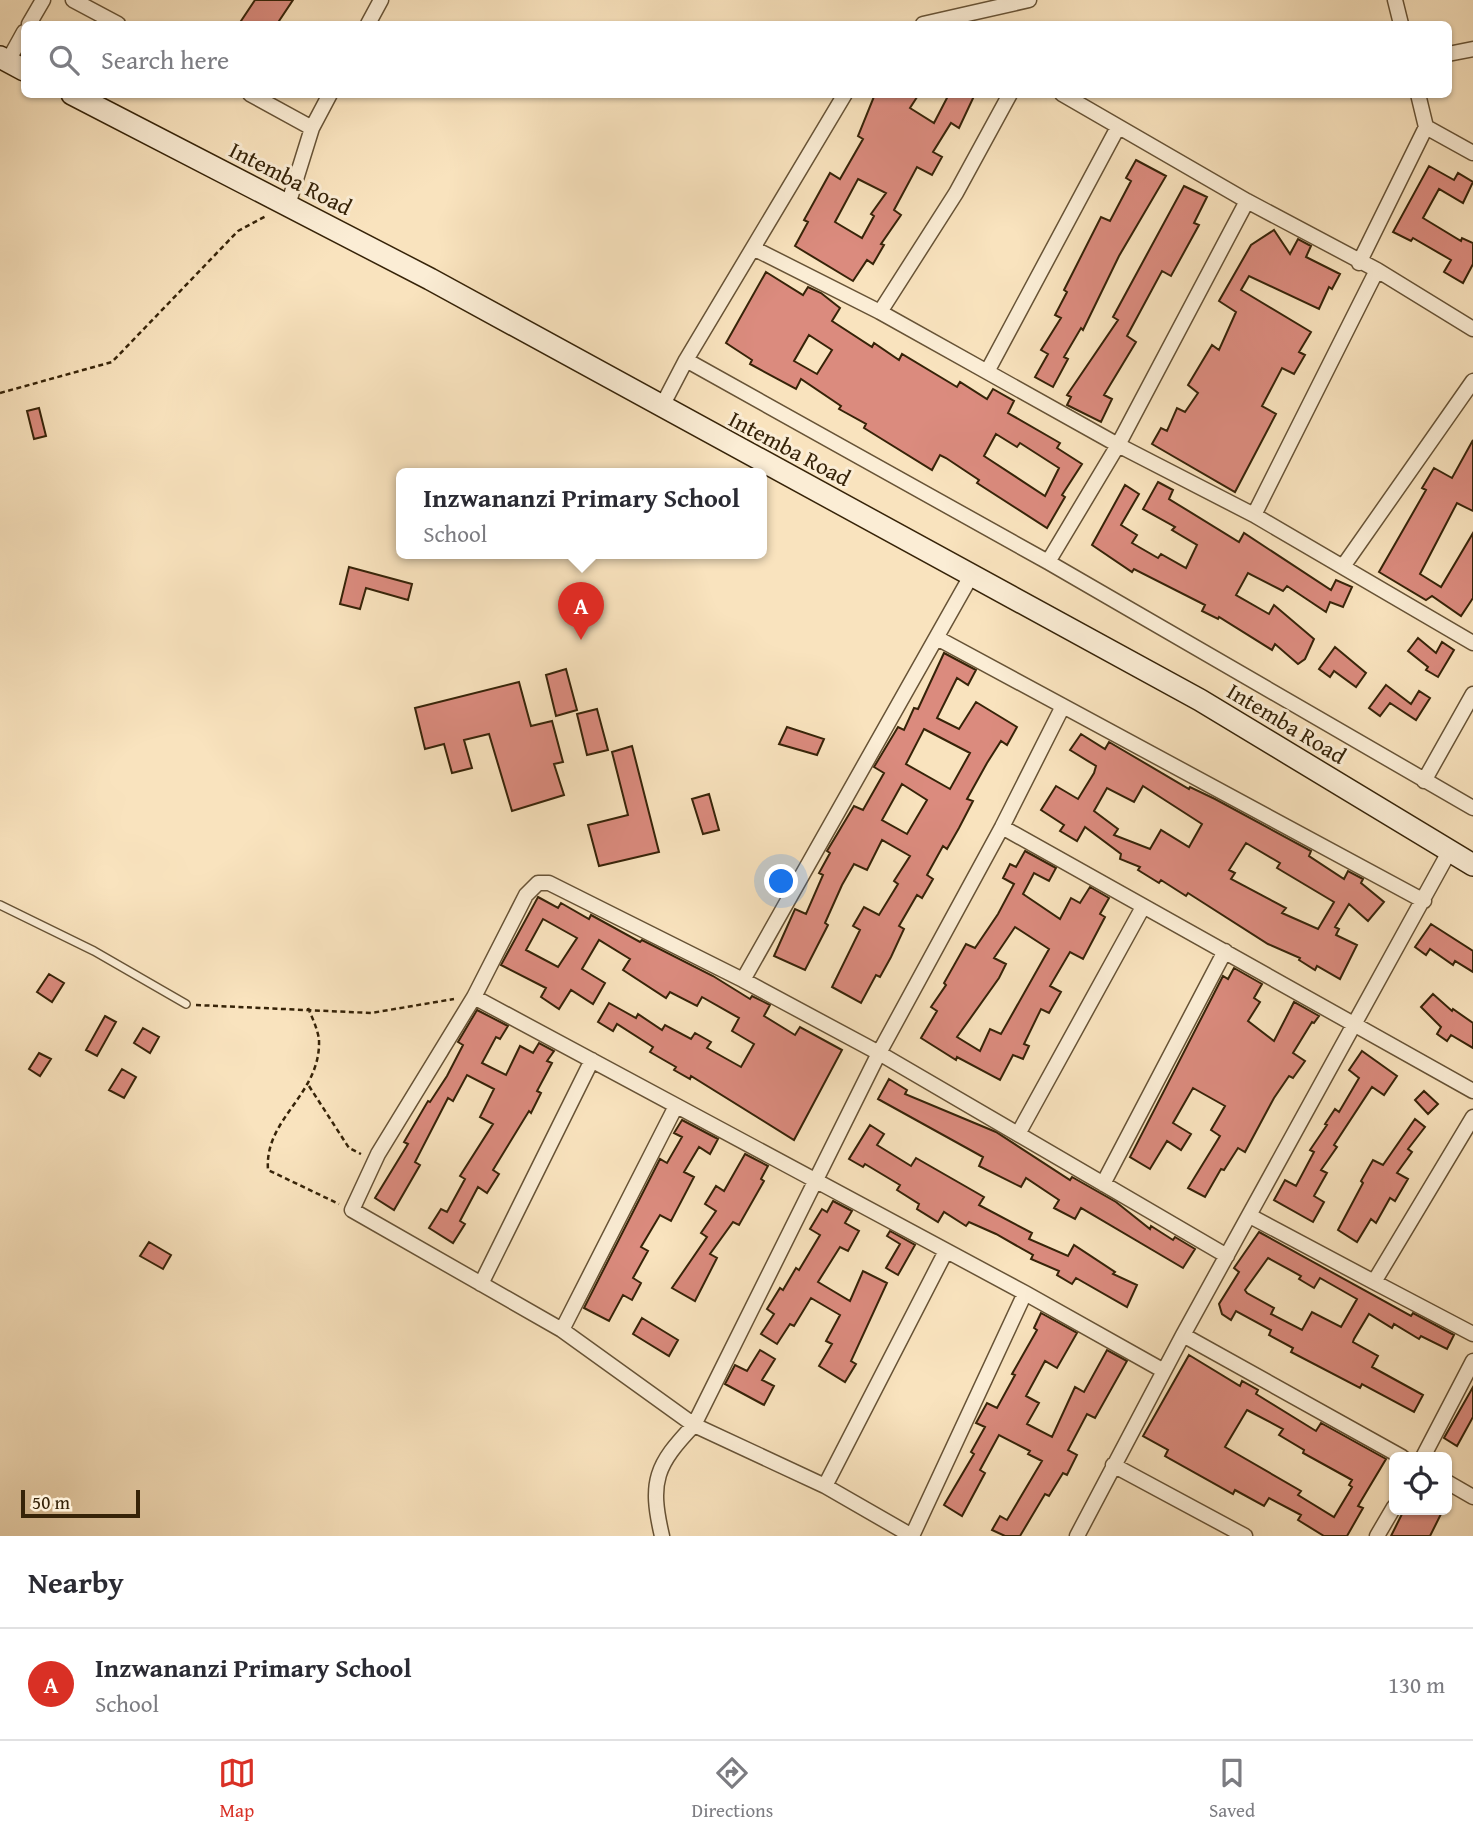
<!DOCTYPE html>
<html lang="en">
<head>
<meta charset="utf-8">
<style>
	:root { --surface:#fff; --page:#f2f2f3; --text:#2b2b33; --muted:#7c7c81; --line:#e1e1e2; --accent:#d93025 }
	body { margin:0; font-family:"Gentium Book Plus",serif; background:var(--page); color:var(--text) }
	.controls { position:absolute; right:21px; bottom:21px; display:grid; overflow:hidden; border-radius:10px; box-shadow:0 2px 5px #0004 }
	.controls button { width:63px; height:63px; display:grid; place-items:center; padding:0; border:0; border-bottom:2px solid var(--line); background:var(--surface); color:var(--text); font:35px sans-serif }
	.scale { position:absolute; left:21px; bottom:18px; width:119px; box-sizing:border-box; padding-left:7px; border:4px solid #362308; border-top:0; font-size:19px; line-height:24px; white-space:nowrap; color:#362308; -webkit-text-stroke:5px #fbedd5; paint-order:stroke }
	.you { position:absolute; left:782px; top:882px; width:24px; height:24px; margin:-18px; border:5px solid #fff; border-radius:50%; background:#1a73e8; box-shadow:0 0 0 10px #1a73e833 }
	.badge { display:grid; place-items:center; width:46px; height:46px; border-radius:50%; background:var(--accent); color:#fff; font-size:23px; font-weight:700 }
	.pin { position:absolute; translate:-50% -58px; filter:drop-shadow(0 2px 4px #0008) }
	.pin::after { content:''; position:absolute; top:37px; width:24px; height:21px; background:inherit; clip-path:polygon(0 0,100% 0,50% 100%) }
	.popup { position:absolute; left:396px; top:468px; width:371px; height:91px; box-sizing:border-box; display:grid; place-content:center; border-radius:10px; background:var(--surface); filter:drop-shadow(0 2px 5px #0005); font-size:23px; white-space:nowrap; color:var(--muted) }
	.popup b { font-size:26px; color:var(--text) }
	.popup::after { content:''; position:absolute; left:50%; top:100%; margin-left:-14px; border:14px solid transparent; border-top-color:var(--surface) }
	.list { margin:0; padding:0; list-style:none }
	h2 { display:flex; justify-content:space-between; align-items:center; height:91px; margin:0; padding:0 28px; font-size:30px }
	h2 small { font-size:23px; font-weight:400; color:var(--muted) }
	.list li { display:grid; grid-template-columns:46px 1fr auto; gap:21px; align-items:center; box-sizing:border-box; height:112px; padding:0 28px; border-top:2px solid var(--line) }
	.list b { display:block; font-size:26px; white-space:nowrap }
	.list p { margin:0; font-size:23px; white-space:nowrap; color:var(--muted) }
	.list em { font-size:23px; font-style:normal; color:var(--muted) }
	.icon { flex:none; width:38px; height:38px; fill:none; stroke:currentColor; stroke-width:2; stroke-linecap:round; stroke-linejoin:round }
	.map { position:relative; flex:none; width:1473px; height:1536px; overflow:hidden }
	.search { position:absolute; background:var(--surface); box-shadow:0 2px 5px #0004; left:21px; right:21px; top:21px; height:77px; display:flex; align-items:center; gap:18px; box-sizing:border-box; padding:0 24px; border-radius:10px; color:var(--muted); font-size:26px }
	.sheet { height:203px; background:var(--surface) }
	nav { display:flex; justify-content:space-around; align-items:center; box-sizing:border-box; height:98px; border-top:2px solid var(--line); background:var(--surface); font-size:19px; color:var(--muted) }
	nav a { display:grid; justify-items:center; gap:4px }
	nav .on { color:var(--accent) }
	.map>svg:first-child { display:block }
	.building { fill:#db8b7e; stroke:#362308; stroke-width:2; fill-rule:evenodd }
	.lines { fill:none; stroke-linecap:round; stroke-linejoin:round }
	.lane-casing { stroke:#675336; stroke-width:10 }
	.street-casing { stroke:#675336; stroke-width:17 }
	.secondary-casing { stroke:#362308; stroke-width:24 }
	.path { stroke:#362308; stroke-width:2.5; stroke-dasharray:5 3.5; stroke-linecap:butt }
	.lane { stroke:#fbedd5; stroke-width:7 }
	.street { stroke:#fbedd5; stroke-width:14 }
	.secondary { stroke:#fbedd5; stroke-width:21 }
	.labels { text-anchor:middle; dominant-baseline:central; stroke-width:6; stroke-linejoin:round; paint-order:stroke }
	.street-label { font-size:23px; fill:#362308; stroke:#fbedd5 }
</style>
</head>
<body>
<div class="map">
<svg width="1473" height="1536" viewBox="0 0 1473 1536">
	<rect width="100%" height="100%" fill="#f9e3be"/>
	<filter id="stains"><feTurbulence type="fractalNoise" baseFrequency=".00286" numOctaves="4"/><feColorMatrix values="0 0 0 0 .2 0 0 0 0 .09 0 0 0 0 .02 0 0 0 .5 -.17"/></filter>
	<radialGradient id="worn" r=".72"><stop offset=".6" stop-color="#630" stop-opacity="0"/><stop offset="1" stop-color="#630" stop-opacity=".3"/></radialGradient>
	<path class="building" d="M255 0H293L277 24H239Z
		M875 94H919L910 108 934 123 949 94H975L959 128 951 123 933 152 942 157 932 175 917 167 894 210 901 215 881 244 884 245 873 264 867 260 853 281 795 246 808 222 804 220 830 173 840 179 863 139 858 136ZM858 179 886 193 871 214 874 216 862 238 835 222Z
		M1136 160 1166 176 1119 256 1083 330 1081 328 1064 357 1068 359 1053 387 1035 377 1048 354 1041 350 1061 318 1055 315 1067 292 1064 290 1101 217 1110 221 1131 181 1126 178Z
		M1429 166 1454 180 1458 173 1473 182 1463 203 1439 189 1423 218 1461 241 1462 238 1473 243V264L1463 283 1444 272 1451 260 1413 238 1411 241 1393 232Z
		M1184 186 1207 197 1194 223 1199 225 1171 276 1162 271 1127 336 1136 342 1104 395 1112 399 1101 422 1067 405 1071 397 1067 395 1118 320 1113 317Z
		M1274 230 1290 254 1298 239 1311 246 1306 257 1340 274 1332 289 1329 287 1319 309 1249 276 1241 290 1311 332 1299 352 1305 355 1294 374 1282 368 1262 406 1276 414 1235 492 1152 444 1161 428 1167 431 1177 408 1185 412 1198 393 1188 385 1212 345 1219 350 1236 312 1219 301 1251 245Z
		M766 272 803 295 808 287 821 293 840 308 832 321 872 347 874 343 899 360 902 354 957 387 960 382 987 399 993 389 1014 401 1008 413 1060 443 1057 448 1082 464 1062 495 1065 497 1047 528 977 483 979 480 946 458 940 455 932 470 864 428 866 424 839 409 841 406 801 379 796 389 750 364 752 360 726 343ZM809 335 832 350 817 374 794 361ZM996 434 1017 447 1020 443 1059 468 1045 496 984 456Z
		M39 408 46 436 34 439 27 411Z
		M1473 440V511L1457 503 1420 574 1441 587 1473 533V598L1461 616 1432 596 1426 600 1379 572 1426 490 1422 488 1434 468 1452 478Z
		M1158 482 1173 490 1169 499 1239 542 1244 533 1331 590 1336 580 1352 587 1343 607 1330 602 1326 612 1287 586 1283 591 1248 573 1236 595 1269 614 1274 605 1314 639 1305 659 1298 664 1275 644 1272 650 1219 617 1218 619 1202 611 1205 605 1134 569 1132 572 1092 545 1125 485 1139 494 1121 525 1137 535 1132 543 1158 558 1161 554 1186 568 1197 545 1172 530 1175 527 1143 509Z
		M349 567 412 584 408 600 366 588 360 609 340 604Z
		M1418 638 1436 653 1442 642 1454 650 1438 677 1426 670 1428 667 1408 651Z
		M1335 647 1366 673 1356 687 1334 671 1330 677 1319 669Z
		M944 653 976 670 968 685 957 678 937 718 959 729 976 702 1017 727 1007 745 1001 741 987 763 967 799 973 801 959 828 947 849 943 846 927 875 933 879 922 898 917 895 899 926 904 929 891 957 880 977 876 975 861 1003 832 987 860 930 853 926 864 907 879 915 898 884 894 881 910 856 882 840 867 870 854 864 842 885 825 923 828 925 805 970 774 956 795 909 806 914 823 875 819 873 830 853 827 851 854 806 863 810 884 773 874 767 898 727 904 730 914 708 918 709ZM924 729 970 753 950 789 906 764ZM902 784 927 800 907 834 882 820Z
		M566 669 577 710 556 716 546 675Z
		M519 682 531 726 552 721 563 762 554 764 564 795 512 811 489 734 464 740 472 768 452 773 444 744 425 749 415 708Z
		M1386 685 1411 704 1419 691 1430 698 1416 720 1390 703 1380 716 1369 708Z
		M597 709 608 750 587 755 577 714Z
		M787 727 824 739 817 755 779 744Z
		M1081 734 1105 749 1109 742 1189 789 1190 787 1215 799 1311 851 1309 856 1344 879 1348 871 1363 879 1361 883 1384 902 1368 921 1349 904 1335 927 1339 929 1336 935 1357 945 1340 979 1317 966 1315 970 1299 960 1300 958 1268 944 1188 893 1186 896 1161 880 1159 883 1138 870 1140 867 1120 859 1121 854 1085 827 1077 841 1060 831 1064 825 1041 810 1056 786 1078 799 1094 773 1096 766 1070 750ZM1143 786 1202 824 1189 847 1161 830 1150 849 1114 835 1118 829 1094 811 1107 788 1134 802ZM1246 843 1280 863 1277 868 1334 902 1318 929 1282 913 1286 908 1231 879 1235 873 1229 870Z
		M632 746 659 852 599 866 588 825 628 815 612 752Z
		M709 794 719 830 703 834 692 799Z
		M1025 851 1056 868 1049 881 1034 873 1023 894 1060 919 1071 898 1080 903 1090 887 1109 898 1100 914 1105 917 1083 959 1070 952 1050 986 1061 992 1049 1013 1041 1009 1024 1044 1029 1046 1023 1059 1013 1055 1000 1080 957 1057 956 1060 921 1038 937 1011 931 1007 946 985 944 983 966 944 975 948 998 914 1014 884 1003 878 1010 864 1016 867ZM1015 927 1049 949 1001 1034 990 1029 980 1051 957 1037 999 978 1006 964 994 958Z
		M538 897 558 908 561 903 589 919 591 915 640 942 642 940 713 976 750 999 752 996 770 1005 764 1016 795 1035 800 1027 842 1050 794 1140 691 1076 690 1079 674 1070 676 1067 650 1052 653 1047 617 1024 613 1031 598 1022 609 1003 636 1018 638 1014 662 1030 665 1025 691 1039 695 1033 711 1042 707 1048 741 1067 754 1044 732 1031 739 1018 702 997 697 1006 670 992 666 998 623 970 630 959 599 940 582 969 605 983 593 1004 571 990 559 1009 541 997 546 988 501 965ZM543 919 577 938 558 967 526 950Z
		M1431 924 1473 951V972L1455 961 1453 965 1430 949 1426 955 1415 947Z
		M1234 968 1262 984 1254 998 1260 1002 1248 1021 1274 1041 1294 1002 1319 1016 1314 1023 1312 1022 1293 1053 1305 1061 1293 1078 1289 1076 1274 1098 1245 1152 1238 1148 1224 1170 1221 1169 1205 1197 1188 1188 1220 1136 1211 1130 1225 1106 1193 1088 1173 1123 1191 1134 1181 1150 1167 1141 1150 1169 1130 1157 1223 976 1228 979Z
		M49 974 64 983 52 1002 37 992Z
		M1433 994 1452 1011 1453 1009 1473 1023V1048L1451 1035 1447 1041 1437 1034 1441 1027 1421 1007Z
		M477 1010 508 1026 500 1039 496 1037 482 1063 506 1075 520 1046 533 1053 539 1043 554 1051 547 1061 552 1063 537 1091 541 1093 531 1113 529 1111 493 1170 499 1174 487 1193 478 1187 460 1221 465 1224 453 1243 429 1228 441 1209 447 1212 465 1179 460 1176 493 1124 480 1117 494 1089 467 1075 453 1101 448 1098 415 1162 420 1165 394 1210 375 1198 408 1144 404 1142 428 1101 430 1102 447 1076 463 1045 458 1042Z
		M105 1016 116 1022 97 1056 86 1050Z
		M143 1028 159 1037 150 1053 134 1043Z
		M1362 1051 1397 1076 1384 1095 1372 1087 1334 1145 1337 1147 1321 1170 1327 1173 1314 1196 1324 1202 1313 1222 1274 1200 1285 1180 1296 1186 1314 1152 1310 1150 1327 1125 1325 1124 1335 1109 1339 1112 1359 1078 1349 1070Z
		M39 1053 51 1059 40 1076 29 1069Z
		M122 1069 136 1077 124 1098 109 1090Z
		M889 1079 907 1090 905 1094 996 1132 1070 1180 1072 1177 1116 1202 1150 1229 1151 1226 1173 1240 1175 1237 1195 1249 1183 1268 1081 1208 1075 1219 1054 1208 1059 1200 1026 1178 1021 1187 979 1166 983 1157 878 1099Z
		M1424 1091 1438 1104 1428 1114 1415 1100Z
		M1415 1119 1425 1127 1408 1149 1412 1152 1397 1173 1408 1179 1395 1201 1390 1198 1376 1223 1371 1219 1357 1242 1338 1230 1363 1183 1361 1181 1373 1160 1383 1165Z
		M682 1120 718 1139 710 1154 699 1147 684 1172 694 1177 671 1221 660 1215 641 1247 648 1251 633 1278 641 1283 632 1300 623 1295 609 1321 584 1308 660 1159 667 1163 682 1137 674 1133Z
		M870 1125 884 1134 877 1145 911 1166 916 1158 984 1197 979 1205 1032 1233 1029 1239 1068 1256 1074 1245 1115 1272 1113 1274 1137 1285 1127 1307 1076 1278 1072 1284 1057 1275 1059 1271 1031 1259 1033 1255 996 1234 969 1222 966 1226 944 1212 938 1222 917 1209 919 1204 897 1190 900 1185 865 1164 863 1167 849 1159Z
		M745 1154 768 1166 761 1179 764 1181 739 1225 733 1222 710 1254 717 1258 695 1301 672 1288 707 1237 701 1233 716 1211 705 1204 716 1186 724 1191Z
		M833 1201 852 1211 845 1223 859 1231 848 1251 840 1247 818 1282 850 1301 863 1271 887 1283 851 1361 856 1364 845 1382 819 1366 832 1344 826 1341 840 1315 811 1298 794 1326 790 1324 777 1344 761 1334 774 1314 767 1309 780 1288 783 1290 796 1268 799 1270 820 1235 810 1229 822 1209 827 1212Z
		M890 1231 915 1245 898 1275 886 1268 900 1244 887 1236Z
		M1259 1232 1411 1316 1413 1313 1454 1335 1447 1349 1421 1336 1419 1339 1394 1324 1392 1328 1369 1314 1354 1339 1353 1342 1378 1356 1372 1367 1423 1395 1414 1412 1362 1384 1360 1388 1291 1352 1293 1348 1269 1335 1271 1330 1236 1311 1231 1320 1222 1314 1219 1304 1239 1272 1234 1268ZM1268 1258 1301 1276 1299 1279 1314 1288 1320 1278 1357 1299 1341 1327 1312 1312 1302 1330 1271 1314 1274 1308 1247 1293 1245 1290Z
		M149 1242 171 1255 163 1269 140 1256Z
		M1041 1313 1077 1333 1057 1368 1045 1361 1026 1396 1039 1403 1027 1424 1052 1437 1075 1387 1084 1392 1107 1350 1127 1361 1095 1418 1087 1414 1068 1450 1077 1455 1067 1475 1063 1473 1049 1496 1045 1494 1020 1536H1005L992 1530 1000 1516 1007 1520 1042 1461 1028 1454 1030 1451 999 1435 980 1470 985 1473 962 1516 944 1505 974 1454 971 1452 985 1427 976 1423 987 1403 997 1408 1015 1375 1012 1374 1037 1330 1034 1328Z
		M642 1318 678 1340 669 1356 633 1334Z
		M760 1350 775 1359 762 1380 774 1386 764 1405 725 1384 735 1365 747 1371Z
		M1189 1355 1240 1386 1242 1381 1258 1390 1256 1394 1316 1431 1321 1423 1386 1459 1358 1506 1363 1508 1347 1536H1324L1298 1520 1301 1515 1269 1498 1264 1506 1235 1490 1233 1494 1165 1456 1168 1450 1143 1436ZM1247 1410 1283 1429 1279 1435 1304 1450 1303 1453 1352 1480 1349 1485 1352 1487 1334 1517 1298 1495 1301 1491 1225 1447Z
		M1473 1387V1417L1457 1446 1444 1438Z
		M1404 1510H1432L1441 1514 1430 1536H1391Z"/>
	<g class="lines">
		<g class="lane-casing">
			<path id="lane" d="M0 905 94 951 186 1004"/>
		</g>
		<g class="street-casing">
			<path id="street" d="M73 0 118 24
				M1395 0 1401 24
				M29 24 43 0
				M368 24 381 0
				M923 24 1029 0
				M1448 54 1473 49
				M8 61 24 32
				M250 94 312 128
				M1062 94 1247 201 1377 270 1473 329
				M1418 94 1426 127 1473 153
				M288 205 312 128 330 94
				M753 248 880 312 1118 445 1254 515 1473 643
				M1359 263 1426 127
				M880 312 956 193 1010 94
				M686 360 1048 562 1473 808
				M988 370 1117 129
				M661 408 686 360 845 94
				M1254 515 1377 270
				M1048 562 1118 445 1247 201
				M1344 565 1473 381
				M937 638 1424 901
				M1424 781 1473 694
				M1002 827 1473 1091
				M743 980 971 576
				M474 997 1025 1293 1164 1371
				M1473 1117 1374 1282 1473 1334
				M1018 1134 1143 907
				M1103 1184 1225 951
				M1250 1216 1374 1282
				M481 1284 592 1060
				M1025 1293 912 1536 825 1486 694 1425 562 1330 352 1210 378 1154 474 997 526 895 538 883H549L743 980 879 1053 1227 1256
				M562 1330 676 1106
				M1183 1335 1402 1457
				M1423 1457 1473 1361
				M1113 1465 1245 1536
				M1447 1482 1473 1497
				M825 1486 946 1251
				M662 1536C649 1481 656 1465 694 1425L879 1053 1002 827 1062 708
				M1077 1536 1183 1335 1449 852
				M1377 1536 1394 1507"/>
		</g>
		<g class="secondary-casing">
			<path id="secondary" d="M0 57 24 70
				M72 94 430 279 1200 700 1473 865"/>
		</g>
		<path class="path" d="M0 393 112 362 238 231 266 216
			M196 1005 371 1013 454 999
			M308 1008C312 1017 318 1030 319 1040 321 1095 264 1118 268 1170L339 1204
			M309 1086 349 1148 361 1154"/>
		<use href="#lane" class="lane"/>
		<use href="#street" class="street"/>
		<use href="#secondary" class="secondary"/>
	</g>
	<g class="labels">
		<g class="street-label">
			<text transform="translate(291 178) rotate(27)">Intemba Road</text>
			<text transform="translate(790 448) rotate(28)">Intemba Road</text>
			<text transform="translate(1287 723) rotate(31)">Intemba Road</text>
		</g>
	</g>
	<rect width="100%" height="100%" filter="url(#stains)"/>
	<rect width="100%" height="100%" fill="url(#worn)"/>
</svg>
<div class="controls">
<button><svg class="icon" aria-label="locate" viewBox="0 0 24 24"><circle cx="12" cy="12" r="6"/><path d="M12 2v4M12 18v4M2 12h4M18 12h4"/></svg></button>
</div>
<div class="scale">50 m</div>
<div class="you"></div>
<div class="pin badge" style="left:581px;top:640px">A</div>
<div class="popup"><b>Inzwananzi Primary School</b>School</div>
<div class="search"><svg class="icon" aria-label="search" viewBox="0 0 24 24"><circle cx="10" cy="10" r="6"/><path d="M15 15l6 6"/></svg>Search here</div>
</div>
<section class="sheet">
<h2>Nearby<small></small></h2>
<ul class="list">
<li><span class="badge">A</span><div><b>Inzwananzi Primary School</b><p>School</p></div><em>130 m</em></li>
</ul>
</section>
<nav>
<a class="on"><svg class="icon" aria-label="map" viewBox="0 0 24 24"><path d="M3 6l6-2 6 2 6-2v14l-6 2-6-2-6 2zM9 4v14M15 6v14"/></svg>Map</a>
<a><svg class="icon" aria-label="directions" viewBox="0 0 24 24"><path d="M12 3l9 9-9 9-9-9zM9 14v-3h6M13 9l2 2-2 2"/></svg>Directions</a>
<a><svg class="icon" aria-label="saved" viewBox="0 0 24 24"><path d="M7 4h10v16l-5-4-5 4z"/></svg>Saved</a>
</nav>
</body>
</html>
